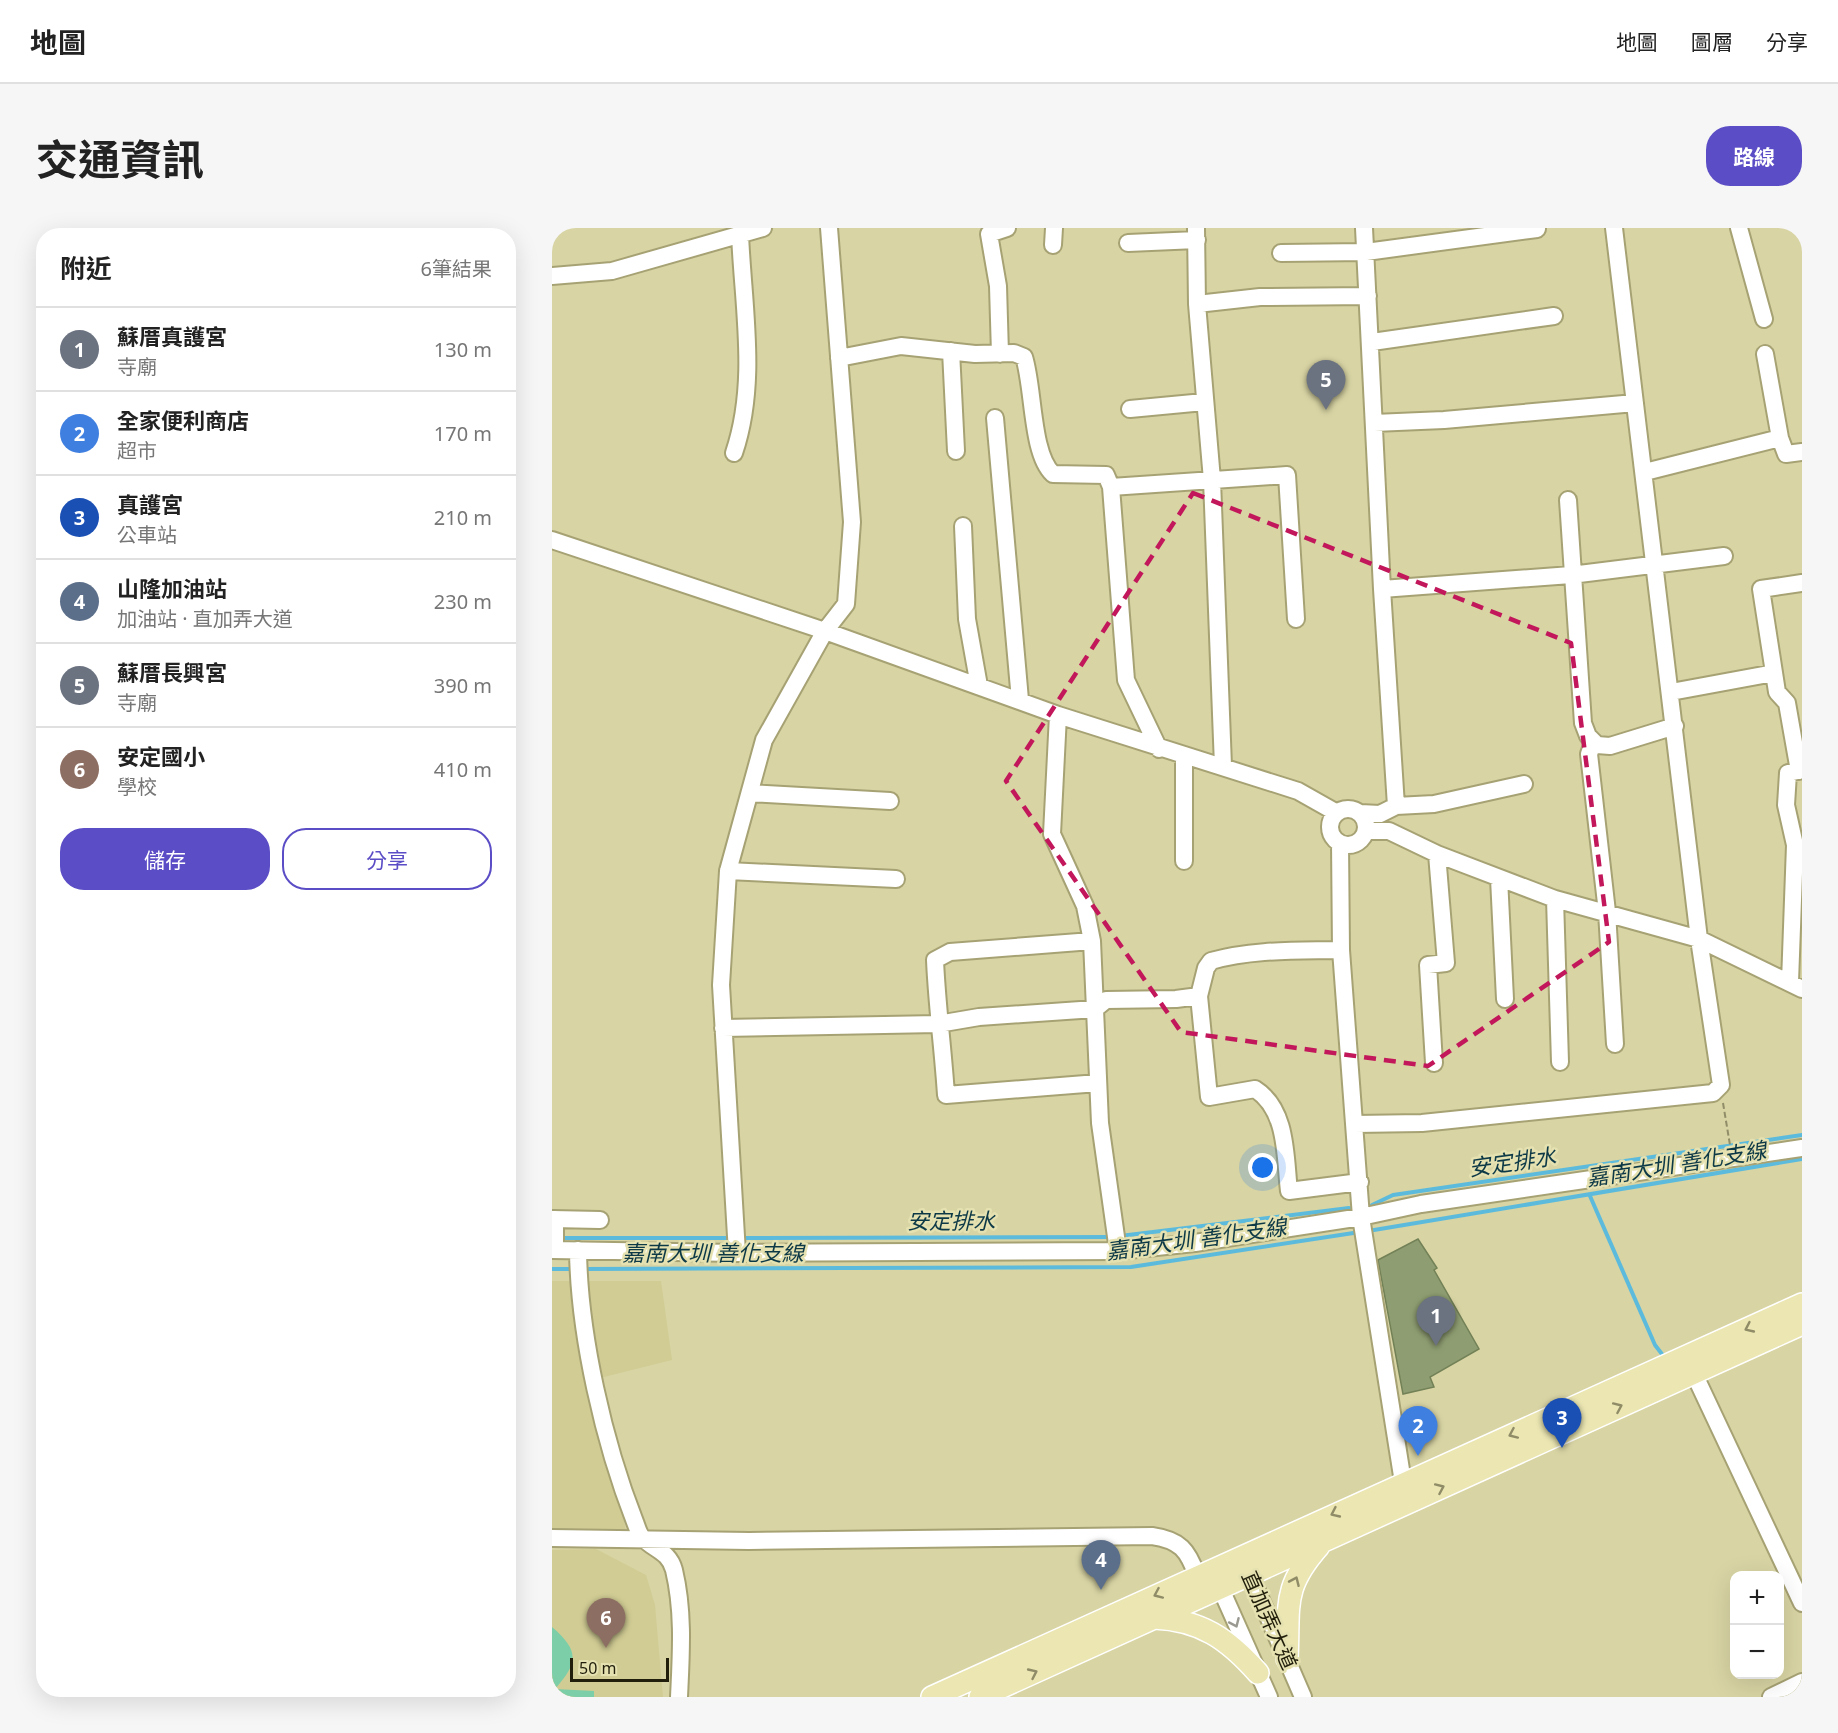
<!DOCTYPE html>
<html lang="zh-TW">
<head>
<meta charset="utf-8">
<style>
	:root { --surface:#fff; --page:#f6f6f6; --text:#222; --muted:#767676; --line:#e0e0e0; --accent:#5b4dc5 }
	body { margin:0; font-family:"Noto Sans","Noto Sans TC",sans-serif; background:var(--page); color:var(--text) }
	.controls { position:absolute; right:18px; bottom:18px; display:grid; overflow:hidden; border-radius:12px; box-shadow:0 6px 24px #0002 }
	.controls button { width:54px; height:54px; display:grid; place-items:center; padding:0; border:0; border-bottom:2px solid var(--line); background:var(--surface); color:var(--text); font:30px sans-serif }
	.scale { position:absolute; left:18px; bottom:15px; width:99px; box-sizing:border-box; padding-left:6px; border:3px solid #211f0c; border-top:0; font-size:16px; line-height:21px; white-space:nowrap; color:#211f0c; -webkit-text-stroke:4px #e5e1b0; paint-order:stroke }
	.you { position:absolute; left:711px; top:940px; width:21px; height:21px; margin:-15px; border:4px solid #fff; border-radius:50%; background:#1a73e8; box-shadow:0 0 0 9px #1a73e833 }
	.badge { display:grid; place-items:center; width:39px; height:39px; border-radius:50%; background:var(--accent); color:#fff; font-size:20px; font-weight:700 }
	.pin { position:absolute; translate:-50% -50px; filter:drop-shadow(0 2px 3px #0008) }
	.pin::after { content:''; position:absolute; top:32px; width:21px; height:18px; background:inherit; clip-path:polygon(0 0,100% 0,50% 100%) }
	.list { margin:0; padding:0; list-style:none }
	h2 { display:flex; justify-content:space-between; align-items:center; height:78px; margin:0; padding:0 24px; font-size:26px }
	h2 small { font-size:20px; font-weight:400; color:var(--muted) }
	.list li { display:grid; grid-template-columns:39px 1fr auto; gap:18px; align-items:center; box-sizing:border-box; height:84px; padding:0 24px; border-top:2px solid var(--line) }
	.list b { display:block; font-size:22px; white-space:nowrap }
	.list p { margin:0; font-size:20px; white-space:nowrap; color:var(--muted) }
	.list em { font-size:20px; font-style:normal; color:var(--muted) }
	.actions { display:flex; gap:12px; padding:18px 24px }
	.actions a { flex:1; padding:14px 0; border:2px solid var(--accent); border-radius:24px; text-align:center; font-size:21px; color:var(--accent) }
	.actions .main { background:var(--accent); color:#fff }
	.map { position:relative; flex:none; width:1250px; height:1469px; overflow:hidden; border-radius:24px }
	header { display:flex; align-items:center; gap:36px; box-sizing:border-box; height:84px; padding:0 30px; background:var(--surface); border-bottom:2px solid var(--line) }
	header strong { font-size:28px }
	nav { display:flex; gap:33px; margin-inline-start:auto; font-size:21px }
	.intro { display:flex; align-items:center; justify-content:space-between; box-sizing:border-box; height:144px; padding:0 36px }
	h1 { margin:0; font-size:42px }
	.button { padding:15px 27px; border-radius:24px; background:var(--accent); color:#fff; font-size:21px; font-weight:700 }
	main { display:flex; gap:36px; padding:0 36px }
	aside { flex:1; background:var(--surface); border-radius:24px; box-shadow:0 6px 24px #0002 }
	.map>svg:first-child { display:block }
	.built { fill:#d1cc94 }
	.green { fill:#7bcea8 }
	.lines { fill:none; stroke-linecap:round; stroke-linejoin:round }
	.stream { stroke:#5cbbdc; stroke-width:4 }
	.building { fill:#8f9e72; stroke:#738157; stroke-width:1.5 }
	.minor-casing { stroke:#a7a274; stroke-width:20 }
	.major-casing { stroke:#fff; stroke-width:24 }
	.path { stroke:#908d68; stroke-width:2; stroke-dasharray:6 3; stroke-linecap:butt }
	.minor { stroke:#fff; stroke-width:16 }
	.major { stroke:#ebe6b2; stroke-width:21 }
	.oneway { stroke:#908c67 }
	.oneway2 { stroke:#9b9a92 }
	.marked { fill:none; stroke:#c2185b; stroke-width:4.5; stroke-dasharray:12 8; stroke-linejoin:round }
	.labels { text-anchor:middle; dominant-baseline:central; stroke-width:5; stroke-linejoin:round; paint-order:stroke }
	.street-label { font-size:21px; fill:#211f0c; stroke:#e5e1b0 }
	.water-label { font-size:22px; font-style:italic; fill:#0d3947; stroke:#e5e1b0 }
</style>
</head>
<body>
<header>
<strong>地圖</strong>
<nav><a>地圖</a><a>圖層</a><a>分享</a></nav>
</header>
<div class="intro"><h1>交通資訊</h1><a class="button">路線</a></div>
<main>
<aside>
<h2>附近<small>6筆結果</small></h2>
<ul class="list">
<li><span class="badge" style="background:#6b7280">1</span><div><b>蘇厝真護宮</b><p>寺廟</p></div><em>130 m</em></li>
<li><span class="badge" style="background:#3f7fe0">2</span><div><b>全家便利商店</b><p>超市</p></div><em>170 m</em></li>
<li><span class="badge" style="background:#1a4fb4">3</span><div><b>真護宮</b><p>公車站</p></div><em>210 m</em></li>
<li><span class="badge" style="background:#5c6f8a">4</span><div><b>山隆加油站</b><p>加油站 · 直加弄大道</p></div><em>230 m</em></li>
<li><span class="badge" style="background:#6b7280">5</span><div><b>蘇厝長興宮</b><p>寺廟</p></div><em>390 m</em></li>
<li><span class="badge" style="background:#8d6e63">6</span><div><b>安定國小</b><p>學校</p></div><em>410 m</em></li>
</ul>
<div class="actions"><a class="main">儲存</a><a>分享</a></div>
</aside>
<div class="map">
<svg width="1250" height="1469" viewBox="0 0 1250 1469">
	<rect width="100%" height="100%" fill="#d8d4a4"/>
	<path class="built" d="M0 1053H109L120 1132 40 1152 78 1320 0 1319Z
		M44 1321 94 1347 103 1377 111 1469H0V1322Z"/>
	<path class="green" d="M0 1399C28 1423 26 1435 3 1461L42 1463V1469H0Z"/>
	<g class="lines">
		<path class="stream" d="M1038 968 1103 1117 1113 1130
			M820 977 841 967 1250 907
			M816 1003 1250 931
			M568 1008 797 980
			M7 1010H180
			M187 1010 561 1009
			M0 1041H22
			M32 1041 579 1039 808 1004"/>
	</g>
	<path class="building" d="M866 1011 885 1040 882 1042 927 1121 878 1149 882 1159 851 1166 826 1032Z"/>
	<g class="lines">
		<g class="minor-casing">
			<path id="minor" d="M644 0 645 76 660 252 671 538
				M1187 0 1212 91
				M576 15 645 12
				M501 17 502 0
				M729 25 814 24 985 1
				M0 48 60 43 211 0
				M645 76 708 69 816 68
				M820 114 1002 88
				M399 123 404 223
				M448 126 446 58 437 6 455 0
				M287 130 349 118 423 126 462 125 472 129C482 160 479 226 501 246L554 247 559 259 574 452 607 521
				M578 181 652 174
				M443 190 468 472
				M822 195 892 192 1083 175
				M1228 210 1234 226 1250 224
				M182 225C206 154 191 79 188 6
				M1093 244 1228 210 1213 126
				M559 259 735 247 744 391
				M1016 272 1031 495 1036 508 1045 517 1058 518 1123 498
				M411 298 415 391 427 458
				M0 312 273 403 506 487 746 563 785 585
				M830 361 1019 347 1172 328
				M1119 464 1222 445
				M506 487 500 606 533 678 540 713 548 895 566 1023
				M1041 515 1037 526 1055 684 1063 816
				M632 527V633
				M1247 543 1235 475 1225 464 1209 361 1250 355
				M198 565 338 573
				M844 578 882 576 972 556
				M778 599a18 18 0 1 1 36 0a18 18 0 1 1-36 0Z
				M808 585 828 586 844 578 830 361 812 0
				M814 603H837L885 626 1003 671 1147 711 1250 761
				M788 615 789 722 809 989 853 1267
				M176 643 344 651
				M947 650 953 771
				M1003 671 1008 834
				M540 713 398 724 383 732C385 778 391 821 394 867L546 855
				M1238 754 1243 617 1234 577 1236 545 1250 542
				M647 768 657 869 703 861C736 882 733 930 737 963L808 954
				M171 800 386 796 427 789 543 781 554 772 624 771 647 768 654 740 659 733C701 721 746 723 789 722
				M882 835 876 737 894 735 885 626
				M803 896 870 895 1161 865 1169 857 1147 711 1062 0
				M0 991 48 992
				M3 991V1022
				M0 1022 185 1025 566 1023 643 1015 809 989 869 976 1250 920
				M26 1022C27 1107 52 1215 83 1294 85 1299 87 1307 91 1310 102 1322 117 1323 122 1342 132 1384 129 1426 127 1469
				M185 1025 169 757 176 643 212 512 273 403 294 376 300 294 277 0
				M1137 1135 1250 1375
				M0 1310 197 1313 600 1308C628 1312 636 1322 645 1348
				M693 1335 751 1469
				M664 1350 717 1469
				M1219 1469 1250 1454"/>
		</g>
		<g class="major-casing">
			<path id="major" d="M602 1390C649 1392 676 1411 706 1445
				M735 1431C738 1378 729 1361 767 1318
				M380 1469 1250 1076
				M428 1469 1250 1096"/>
		</g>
		<path class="path" d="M1171 875 1178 917"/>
		<use href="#minor" class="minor"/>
		<use href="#major" class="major"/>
	</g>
	<defs><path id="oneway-chevron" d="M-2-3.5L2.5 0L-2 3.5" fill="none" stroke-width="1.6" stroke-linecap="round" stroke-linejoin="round" transform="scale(1.5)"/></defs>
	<g class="oneway">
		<use href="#oneway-chevron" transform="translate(1197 1100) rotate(155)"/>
		<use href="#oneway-chevron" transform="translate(1066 1179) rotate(-24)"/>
		<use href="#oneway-chevron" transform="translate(961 1206) rotate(156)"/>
		<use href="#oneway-chevron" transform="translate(888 1260) rotate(-24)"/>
		<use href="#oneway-chevron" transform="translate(783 1285) rotate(155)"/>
		<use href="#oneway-chevron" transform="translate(743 1353) rotate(-66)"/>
		<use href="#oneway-chevron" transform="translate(606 1366) rotate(156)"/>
		<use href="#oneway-chevron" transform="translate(481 1445) rotate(-25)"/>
	</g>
	<use class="oneway2" href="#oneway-chevron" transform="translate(683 1395) rotate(66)"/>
	<path class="marked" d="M641 265 1019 415 1057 714 876 838 629 804 454 553Z"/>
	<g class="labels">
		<g class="street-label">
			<text transform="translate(718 1392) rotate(66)">直加弄大道</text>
		</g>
		<g class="water-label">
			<text transform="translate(960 933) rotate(-8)">安定排水</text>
			<text transform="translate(1124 935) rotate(-9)">嘉南大圳 善化支線</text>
			<text x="399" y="992">安定排水</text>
			<text transform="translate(644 1010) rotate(-8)">嘉南大圳 善化支線</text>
			<text x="161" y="1024">嘉南大圳 善化支線</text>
		</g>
	</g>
</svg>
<div class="controls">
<button>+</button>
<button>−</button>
</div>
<div class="scale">50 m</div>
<div class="you"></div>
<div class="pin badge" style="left:884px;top:1118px;background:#6b7280">1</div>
<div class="pin badge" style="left:866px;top:1228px;background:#3f7fe0">2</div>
<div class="pin badge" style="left:1010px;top:1220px;background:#1a4fb4">3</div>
<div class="pin badge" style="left:549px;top:1362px;background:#5c6f8a">4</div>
<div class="pin badge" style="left:774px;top:182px;background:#6b7280">5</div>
<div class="pin badge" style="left:54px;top:1420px;background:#8d6e63">6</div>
</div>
</main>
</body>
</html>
